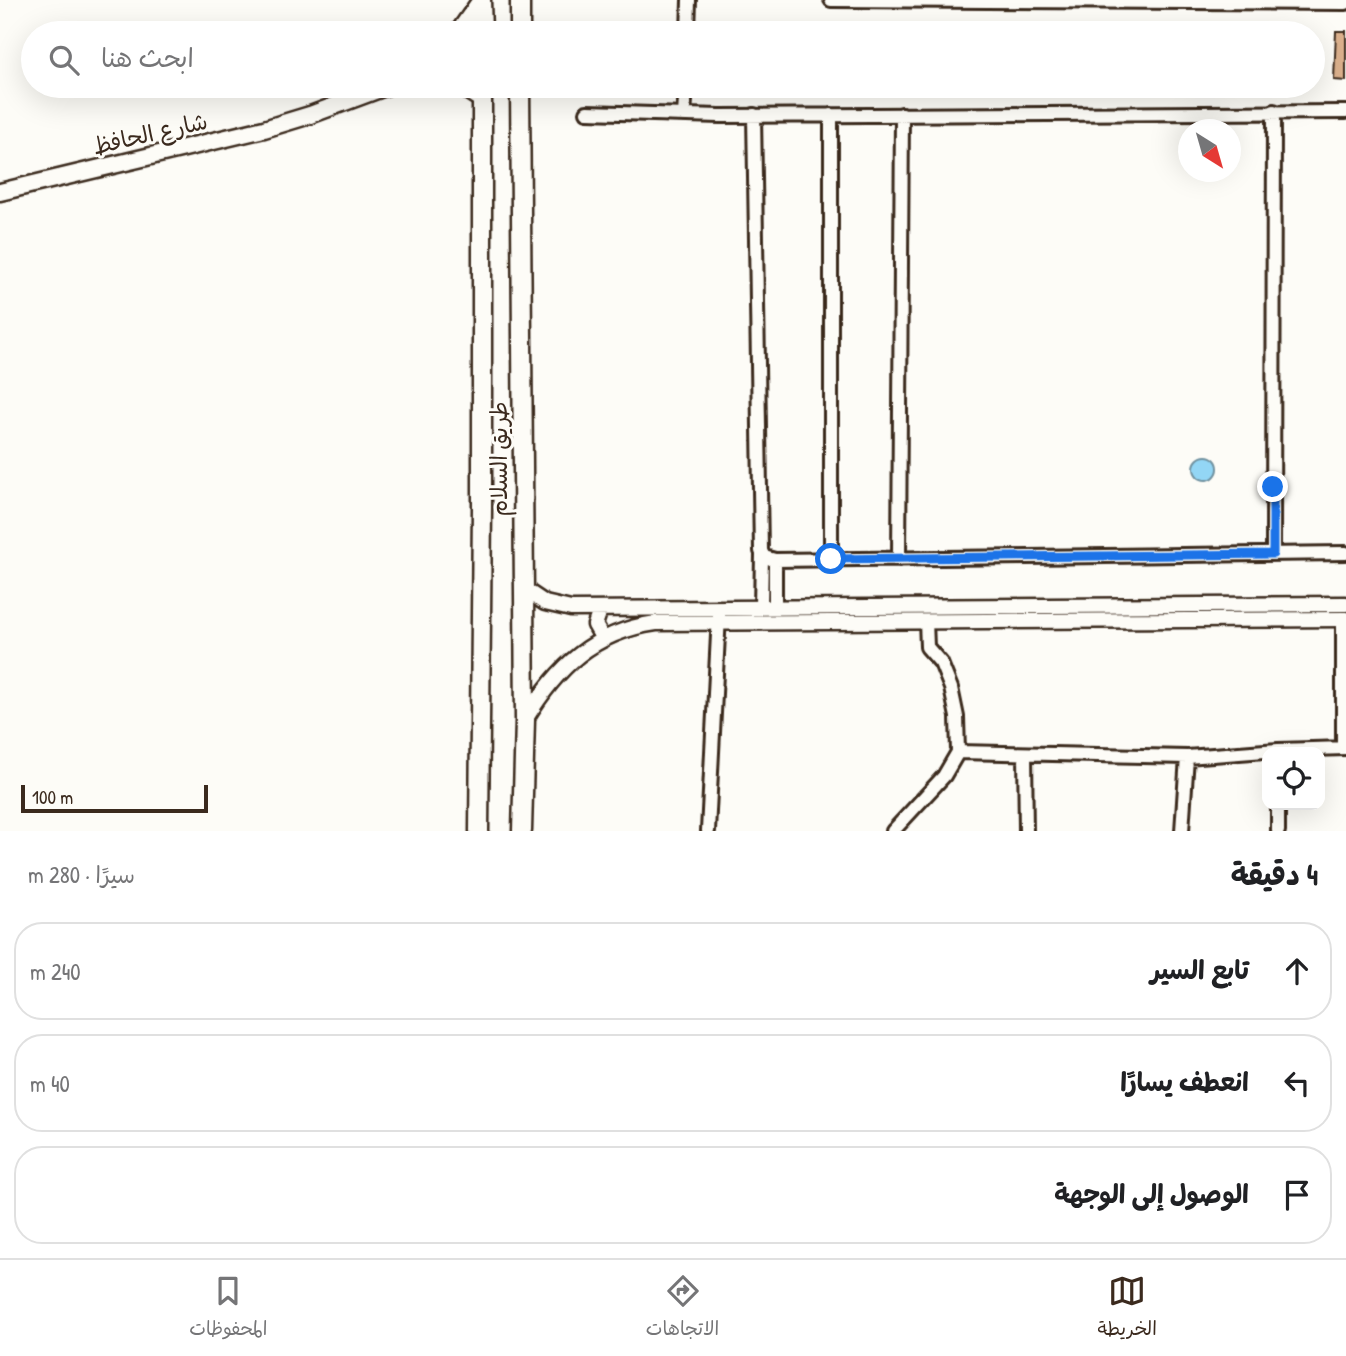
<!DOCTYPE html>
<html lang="ar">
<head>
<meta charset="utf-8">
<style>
	:root { --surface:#fff; --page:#f2f2f2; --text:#202124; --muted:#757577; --line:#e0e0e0; --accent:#3b2a1e }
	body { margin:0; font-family:"Patrick Hand","Playpen Sans Arabic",sans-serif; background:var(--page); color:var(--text); direction:rtl }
	.controls { position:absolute; right:21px; bottom:21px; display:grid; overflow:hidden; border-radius:14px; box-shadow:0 7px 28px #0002 }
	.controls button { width:63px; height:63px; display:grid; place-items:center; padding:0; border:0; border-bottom:2px solid var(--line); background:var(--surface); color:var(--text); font:35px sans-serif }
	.compass { position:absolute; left:1178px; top:119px; width:63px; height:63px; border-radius:50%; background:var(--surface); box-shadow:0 7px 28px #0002; rotate:143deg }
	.scale { position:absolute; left:21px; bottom:18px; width:187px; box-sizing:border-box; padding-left:7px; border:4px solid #3b2a1e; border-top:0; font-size:19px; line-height:24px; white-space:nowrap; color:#3b2a1e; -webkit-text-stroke:5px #fdfcf7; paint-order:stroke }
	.stop { position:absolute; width:21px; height:21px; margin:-16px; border:5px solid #1a73e8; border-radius:50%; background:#fff }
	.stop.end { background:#1a73e8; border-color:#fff; box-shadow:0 2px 7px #0008 }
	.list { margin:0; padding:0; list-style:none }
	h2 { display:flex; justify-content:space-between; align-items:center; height:91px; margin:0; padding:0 28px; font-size:30px }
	h2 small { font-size:23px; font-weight:400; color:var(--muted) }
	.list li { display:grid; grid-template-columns:46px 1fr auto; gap:21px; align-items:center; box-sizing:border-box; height:98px; margin:0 14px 14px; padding:0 14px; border:2px solid var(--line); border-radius:28px }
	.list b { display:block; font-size:26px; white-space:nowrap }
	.list em { font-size:23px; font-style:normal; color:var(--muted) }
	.icon { flex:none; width:38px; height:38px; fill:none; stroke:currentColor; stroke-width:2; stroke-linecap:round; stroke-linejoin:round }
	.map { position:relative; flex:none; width:1346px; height:831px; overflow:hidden; direction:ltr }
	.search { position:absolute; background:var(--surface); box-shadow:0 7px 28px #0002; left:21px; right:21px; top:21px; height:77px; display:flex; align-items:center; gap:18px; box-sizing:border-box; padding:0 24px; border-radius:38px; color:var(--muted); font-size:26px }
	.sheet { height:427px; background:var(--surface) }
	nav { display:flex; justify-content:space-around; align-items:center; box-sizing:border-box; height:98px; border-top:2px solid var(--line); background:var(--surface); font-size:19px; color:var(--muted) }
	nav a { display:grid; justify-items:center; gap:4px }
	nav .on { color:var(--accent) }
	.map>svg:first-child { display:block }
	.water { fill:#93d6f5; stroke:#70919f; stroke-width:2 }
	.building { fill:#dbb08c; stroke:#3b2a1e; stroke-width:2 }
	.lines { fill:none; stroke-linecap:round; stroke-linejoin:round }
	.minor-casing { stroke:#3b2a1e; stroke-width:18 }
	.tertiary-casing { stroke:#3b2a1e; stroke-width:19 }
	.secondary-casing { stroke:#3b2a1e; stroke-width:21 }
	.primary-casing { stroke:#3b2a1e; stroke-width:23 }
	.minor { stroke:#fdfcf7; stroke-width:12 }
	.tertiary { stroke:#fdfcf7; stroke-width:14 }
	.secondary { stroke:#fdfcf7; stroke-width:16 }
	.primary { stroke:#fdfcf7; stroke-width:18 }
	.route { stroke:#1a73e8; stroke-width:9 }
	.labels { text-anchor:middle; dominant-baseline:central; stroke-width:6; stroke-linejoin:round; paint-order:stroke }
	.street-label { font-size:23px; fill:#3b2a1e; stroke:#fdfcf7 }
</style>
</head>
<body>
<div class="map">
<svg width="1346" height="831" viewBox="0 0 1346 831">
	<rect width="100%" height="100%" fill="#fdfcf7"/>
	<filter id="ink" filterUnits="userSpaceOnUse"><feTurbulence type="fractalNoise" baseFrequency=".0143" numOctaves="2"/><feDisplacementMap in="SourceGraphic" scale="14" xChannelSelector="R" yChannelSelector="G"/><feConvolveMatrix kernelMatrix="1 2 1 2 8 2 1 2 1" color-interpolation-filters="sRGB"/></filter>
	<g filter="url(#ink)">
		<path class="water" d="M1194 468a12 12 0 1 1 24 0a12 12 0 1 1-24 0Z"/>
		<path class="building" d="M1017 27H1053V33H1017Z
			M1213 28 1249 29V33H1213Z
			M962 29 999 30V33H962Z
			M1091 29 1127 30V33H1090Z
			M1154 29H1191V33H1154Z
			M1336 31H1346V81L1334 80Z"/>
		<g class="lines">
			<g class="minor-casing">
				<path id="minor" d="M831 0 1346 3
					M688 33 689 0
					M587 112 720 116 1346 112
					M684 114 686 86
					M754 115 761 551 764 557 775 560 1346 553
					M831 115V559
					M1273 554 1274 111
					M899 559 902 114
					M761 607 762 555
					M775 608V560
					M1343 619V748
					M958 752 1187 757 1278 750 1346 748
					M1025 754 1026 831
					M708 831 719 615
					M893 831 944 776 958 752 957 717 951 688 941 663 927 647 926 621
					M1182 831 1187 757
					M1278 831V805"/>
			</g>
			<g class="tertiary-casing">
				<path id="tertiary" d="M524 589 545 603 571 609 1346 604
					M600 610 595 625 603 639
					M525 720C557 667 593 632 656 623L1346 619"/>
			</g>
			<g class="secondary-casing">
				<path id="secondary" d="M458 33 481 0
					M460 86 482 100
					M0 192 264 129 310 115 388 86"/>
			</g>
			<g class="primary-casing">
				<path id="primary" d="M481 0 482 33
					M520 0V33
					M520 86 525 720 522 831
					M479 831 482 508V86"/>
			</g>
			<use href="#minor" class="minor"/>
			<use href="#tertiary" class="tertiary"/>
			<use href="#secondary" class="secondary"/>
			<use href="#primary" class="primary"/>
		</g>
	</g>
	<g class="lines" filter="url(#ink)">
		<path class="route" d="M831 559 1273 554V487"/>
	</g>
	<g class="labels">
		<g class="street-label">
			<text transform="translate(150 133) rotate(-13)">شارع الحافظ</text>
			<text transform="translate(498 459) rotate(-90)">طريق السلام</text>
		</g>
	</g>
</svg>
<div class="controls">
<button><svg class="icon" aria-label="locate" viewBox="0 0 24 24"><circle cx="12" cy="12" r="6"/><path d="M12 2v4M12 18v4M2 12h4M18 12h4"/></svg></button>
</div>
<svg class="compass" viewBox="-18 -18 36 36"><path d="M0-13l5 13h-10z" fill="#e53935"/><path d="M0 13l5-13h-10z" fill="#757577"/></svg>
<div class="scale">100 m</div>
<div class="stop" style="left:831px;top:559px"></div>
<div class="stop end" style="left:1273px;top:487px"></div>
<div class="search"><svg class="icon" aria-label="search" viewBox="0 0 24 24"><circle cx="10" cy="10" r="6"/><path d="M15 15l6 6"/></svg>ابحث هنا</div>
</div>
<section class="sheet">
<h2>4 دقيقة<small>سيرًا · 280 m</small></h2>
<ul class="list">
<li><svg class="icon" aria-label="ahead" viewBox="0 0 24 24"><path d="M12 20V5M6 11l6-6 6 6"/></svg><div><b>تابع السير</b></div><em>240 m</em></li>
<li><svg class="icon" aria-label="left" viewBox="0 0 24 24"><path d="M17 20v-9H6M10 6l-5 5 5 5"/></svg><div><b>انعطف يسارًا</b></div><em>40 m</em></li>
<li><svg class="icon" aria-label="arrive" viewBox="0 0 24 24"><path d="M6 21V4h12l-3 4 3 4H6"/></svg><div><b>الوصول إلى الوجهة</b></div></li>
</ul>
</section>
<nav>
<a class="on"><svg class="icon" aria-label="map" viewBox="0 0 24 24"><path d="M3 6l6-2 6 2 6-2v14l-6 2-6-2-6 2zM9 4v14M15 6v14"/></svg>الخريطة</a>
<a><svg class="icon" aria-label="directions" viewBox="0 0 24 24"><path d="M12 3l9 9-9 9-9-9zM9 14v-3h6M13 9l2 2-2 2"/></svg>الاتجاهات</a>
<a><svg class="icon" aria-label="saved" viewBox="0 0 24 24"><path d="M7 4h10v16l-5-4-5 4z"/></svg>المحفوظات</a>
</nav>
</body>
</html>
